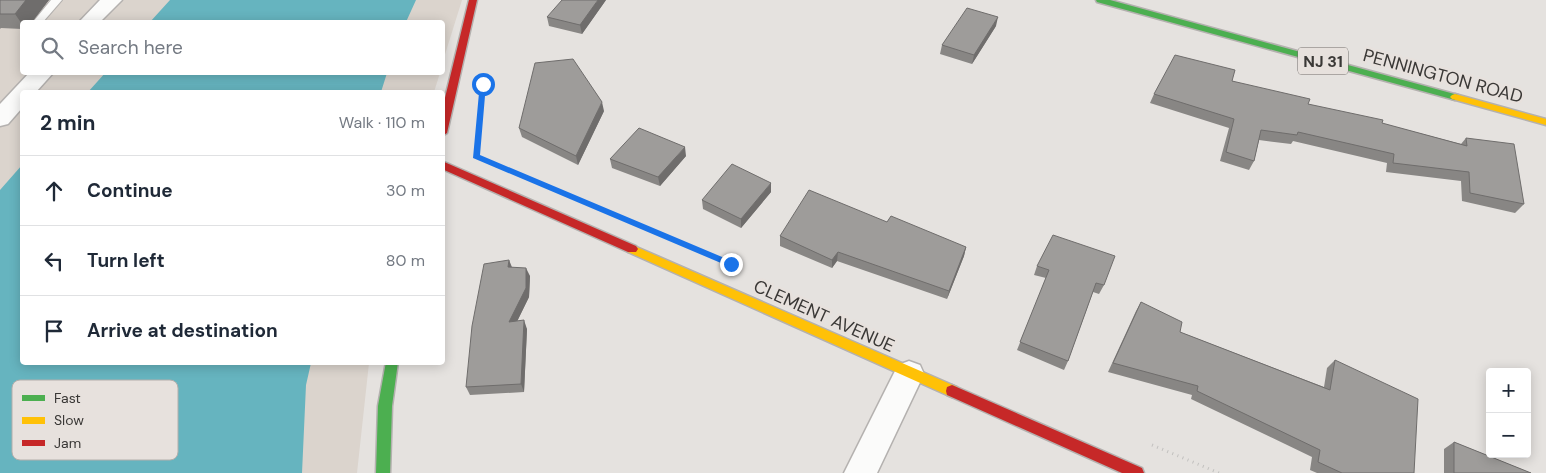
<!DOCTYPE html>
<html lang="en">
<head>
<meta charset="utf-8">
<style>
	:root { --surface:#fff; --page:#f2f2f3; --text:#1f2937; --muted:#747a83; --line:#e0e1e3 }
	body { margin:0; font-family:"DM Sans",sans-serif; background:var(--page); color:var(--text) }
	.controls { position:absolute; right:15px; bottom:15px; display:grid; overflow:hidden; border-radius:5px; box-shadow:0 2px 12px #0003 }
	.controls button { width:45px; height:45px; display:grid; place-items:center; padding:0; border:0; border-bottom:1px solid var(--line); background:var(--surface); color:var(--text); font:25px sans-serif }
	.stop { position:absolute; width:15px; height:15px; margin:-11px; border:4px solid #1a73e8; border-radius:50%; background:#fff }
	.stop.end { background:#1a73e8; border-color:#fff; box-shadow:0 1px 5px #0008 }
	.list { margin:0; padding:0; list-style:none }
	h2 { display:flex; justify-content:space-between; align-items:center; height:65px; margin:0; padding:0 20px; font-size:21px }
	h2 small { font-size:16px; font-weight:400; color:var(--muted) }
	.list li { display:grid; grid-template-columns:32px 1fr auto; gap:15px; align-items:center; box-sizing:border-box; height:70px; padding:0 20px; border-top:1px solid var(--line) }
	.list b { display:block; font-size:19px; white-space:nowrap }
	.list em { font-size:16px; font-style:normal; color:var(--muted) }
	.icon { flex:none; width:28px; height:28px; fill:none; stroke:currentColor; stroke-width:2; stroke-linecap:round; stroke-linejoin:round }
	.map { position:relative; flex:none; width:1546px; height:473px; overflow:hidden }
	.search { position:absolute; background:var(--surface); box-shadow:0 2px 12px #0003; left:20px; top:20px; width:425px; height:55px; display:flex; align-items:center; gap:12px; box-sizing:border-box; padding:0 18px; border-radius:5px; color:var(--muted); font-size:19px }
	.panel { position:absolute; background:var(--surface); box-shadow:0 2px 12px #0003; left:20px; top:90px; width:425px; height:275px; border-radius:5px }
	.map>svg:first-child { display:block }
	.built { fill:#dbd4cd }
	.water { fill:#66b4bf }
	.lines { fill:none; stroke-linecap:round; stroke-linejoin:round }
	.lane-casing { stroke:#b4b1af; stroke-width:2 }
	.street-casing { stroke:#b4b1af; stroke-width:3 }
	.fast-casing { stroke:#b4b1af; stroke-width:3 }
	.slow-casing { stroke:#b4b1af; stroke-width:3 }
	.jam-casing { stroke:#b4b1af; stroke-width:3 }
	.path-far1 { stroke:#c2c1bf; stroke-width:2.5; stroke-dasharray:1 3; stroke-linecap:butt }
	.path { stroke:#c2c1bf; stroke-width:3; stroke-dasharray:1 4.5; stroke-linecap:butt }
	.lane { fill:#fbfbfa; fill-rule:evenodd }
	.street { fill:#fbfbfa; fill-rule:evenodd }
	.fast { fill:#4caf50; fill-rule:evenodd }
	.slow { fill:#ffc107; fill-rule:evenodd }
	.jam { fill:#c62828; fill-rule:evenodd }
	.wall { fill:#888684 }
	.shaded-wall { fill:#6f6d6c }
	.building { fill:#9e9c9a; stroke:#6f6d6c }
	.route { fill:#1a73e8 }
	.labels { text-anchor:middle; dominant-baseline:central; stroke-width:5; stroke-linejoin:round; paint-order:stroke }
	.shield { fill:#e7e1dd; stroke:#6e6b68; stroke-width:1 }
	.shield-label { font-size:16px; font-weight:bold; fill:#3a3836 }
	.street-label { font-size:18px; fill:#3a3836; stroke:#e7e1dd }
	.key { fill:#e7e1dd; stroke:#b3aeab; stroke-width:1 }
	.key-label { font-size:14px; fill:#3a3836 }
</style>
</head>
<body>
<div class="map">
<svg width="1546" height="473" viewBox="0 0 1546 473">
	<rect width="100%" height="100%" fill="#e5e2df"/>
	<path class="built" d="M0 0H462L443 61 442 22H22V72L440 73 434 92H22V362L369 363 357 473H0Z"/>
	<path class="water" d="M170 0H416L406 22H150Z
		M106 72H387V73L381 92H88Z
		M22 165V362L311 363 306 385 302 473H0V190Z"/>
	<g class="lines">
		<g class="lane-casing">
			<path id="lane" d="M51 0H62L43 22H33Z"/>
		</g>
		<g class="street-casing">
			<path id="street" d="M100 0H122L100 22H79Z
				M30 72H54L36 92H22V108L8 124 0 126V104Z
				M909 361 920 365 924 374 877 473H844L898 365Z"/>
		</g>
		<g class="fast-casing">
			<path id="fast" d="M1096 0H1110L1458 95 1460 97 1455 100 1097 2Z
				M386 362H398L392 406 390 473H376L378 406Z"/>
		</g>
		<g class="slow-casing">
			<path id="slow" d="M1455 94 1546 119V125L1452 99 1450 97 1452 95Z
				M632 245 957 387 958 391 957 395 952 397 947 395 628 252 626 249 628 246Z"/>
		</g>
		<g class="jam-casing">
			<path id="jam" d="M469 0H477L447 133 442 136V110Z
				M442 161 636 246 638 249 636 252H628L442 169Z
				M952 385 1142 468 1144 473H1122L947 395 946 391 947 387Z"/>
		</g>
		<path class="path-far1" d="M476 155 484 77"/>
		<path class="path" d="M1152 445 1219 473"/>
		<use href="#lane" class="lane"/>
		<use href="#street" class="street"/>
		<use href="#fast" class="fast"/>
		<use href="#slow" class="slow"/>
		<use href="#jam" class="jam"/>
	</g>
	<path class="wall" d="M0 0H49L32 22H22V29L1 28 0 29Z
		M606 0 582 34 549 26 547 17Z
		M996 26 972 64 940 54 942 45Z
		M1232 81 1308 104 1461 144 1466 138 1524 204 1515 213 1462 201 1461 181 1386 172 1387 163 1293 141 1291 144 1259 140 1254 161 1249 170 1220 161 1229 128 1150 103 1154 94Z
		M604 111 578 165 522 137 519 128Z
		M686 156 660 186 612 168 610 159Z
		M771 192 741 228 703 209 702 200Z
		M887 222 966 247 964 256 947 299 837 261 832 268 780 246V236Z
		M509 260 512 267 530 276 529 297 517 321 527 329 524 392 470 395 466 387Z
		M1037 266 1104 285 1099 294 1093 292 1068 361 1064 370 1017 350 1046 278 1034 275Z
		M1141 302 1180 332 1324 387 1327 368 1335 360 1414 473H1317L1310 470 1312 457 1191 399 1192 395 1108 372 1136 311Z
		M1454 442 1531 473H1444V449Z"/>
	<path class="shaded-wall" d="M26 0H49L32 22H22V24L15 14Z
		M598 0H606L582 34 580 25Z
		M998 17 996 26 972 64 974 55Z
		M602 102 604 111 578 165 576 156Z
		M685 147 686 156 660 186 658 177Z
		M771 183V192L741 228V219Z
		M966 247 964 256 947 299 949 291Z
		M838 252 837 261 832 268V260Z
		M509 260 512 269 508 267Z
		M526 268 530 276 529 297 513 330 509 322Z
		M524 320 527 329 524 392 521 384Z"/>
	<path class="building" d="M0 0H26L15 14H0Z
		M562 0H598L580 25 547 17Z
		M967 8 998 17 974 55 942 45Z
		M1175 55 1235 70 1232 81 1310 99 1308 104 1383 120 1382 123 1467 146 1466 138 1514 144 1524 204 1470 193 1469 172 1393 163 1394 154 1298 132 1297 135 1261 130 1254 161 1226 152 1234 119 1154 94Z
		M573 59 602 102 576 156 519 128 535 63Z
		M639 128 685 147 658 177 610 159Z
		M732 164 771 183 741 219 702 200Z
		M809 190 887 222 891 216 966 247 949 291 838 252 832 260 780 236Z
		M1053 235 1115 256 1104 285 1096 283 1068 361 1020 342 1049 270 1037 266Z
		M509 260 508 267 526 268V288L509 322 524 320 521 384 466 387 472 326 484 264Z
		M1141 302 1182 322 1180 332 1330 390 1335 360 1418 399 1414 473H1342L1318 462 1320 450 1197 391 1198 386 1113 363Z
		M1454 442 1531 473H1454Z"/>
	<path class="route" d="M480 82 486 84 480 155 734 262V266H728L473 158Z"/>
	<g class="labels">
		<rect class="shield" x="1298" y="47.5" width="50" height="27" rx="4"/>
		<g class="shield-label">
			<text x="1323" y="61">NJ 31</text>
		</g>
		<g class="street-label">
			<text transform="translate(1443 76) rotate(15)">PENNINGTON ROAD</text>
			<text transform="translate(824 316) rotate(24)">CLEMENT AVENUE</text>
		</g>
	</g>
	<rect x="12" y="380" width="166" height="80" rx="8" class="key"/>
	<rect x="22" y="395" width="23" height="6" fill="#4caf50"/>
	<rect x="22" y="417" width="23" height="7" fill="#ffc107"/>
	<rect x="22" y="440" width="23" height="6" fill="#c62828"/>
	<g class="key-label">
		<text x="54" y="403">Fast</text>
		<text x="54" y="425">Slow</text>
		<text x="54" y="448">Jam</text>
	</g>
</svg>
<div class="controls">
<button>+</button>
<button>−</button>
</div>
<div class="stop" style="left:483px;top:84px"></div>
<div class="stop end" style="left:731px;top:264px"></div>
<div class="search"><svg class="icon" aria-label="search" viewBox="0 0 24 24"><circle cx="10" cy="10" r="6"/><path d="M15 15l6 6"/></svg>Search here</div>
<section class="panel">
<h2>2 min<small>Walk · 110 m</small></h2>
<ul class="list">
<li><svg class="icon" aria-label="ahead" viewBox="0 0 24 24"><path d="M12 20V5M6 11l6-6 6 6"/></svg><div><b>Continue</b></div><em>30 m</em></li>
<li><svg class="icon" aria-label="left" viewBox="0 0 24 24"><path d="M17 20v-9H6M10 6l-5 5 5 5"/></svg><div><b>Turn left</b></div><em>80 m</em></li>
<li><svg class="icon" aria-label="arrive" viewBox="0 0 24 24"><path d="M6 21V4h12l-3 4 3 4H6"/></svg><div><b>Arrive at destination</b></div></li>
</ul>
</section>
</div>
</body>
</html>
